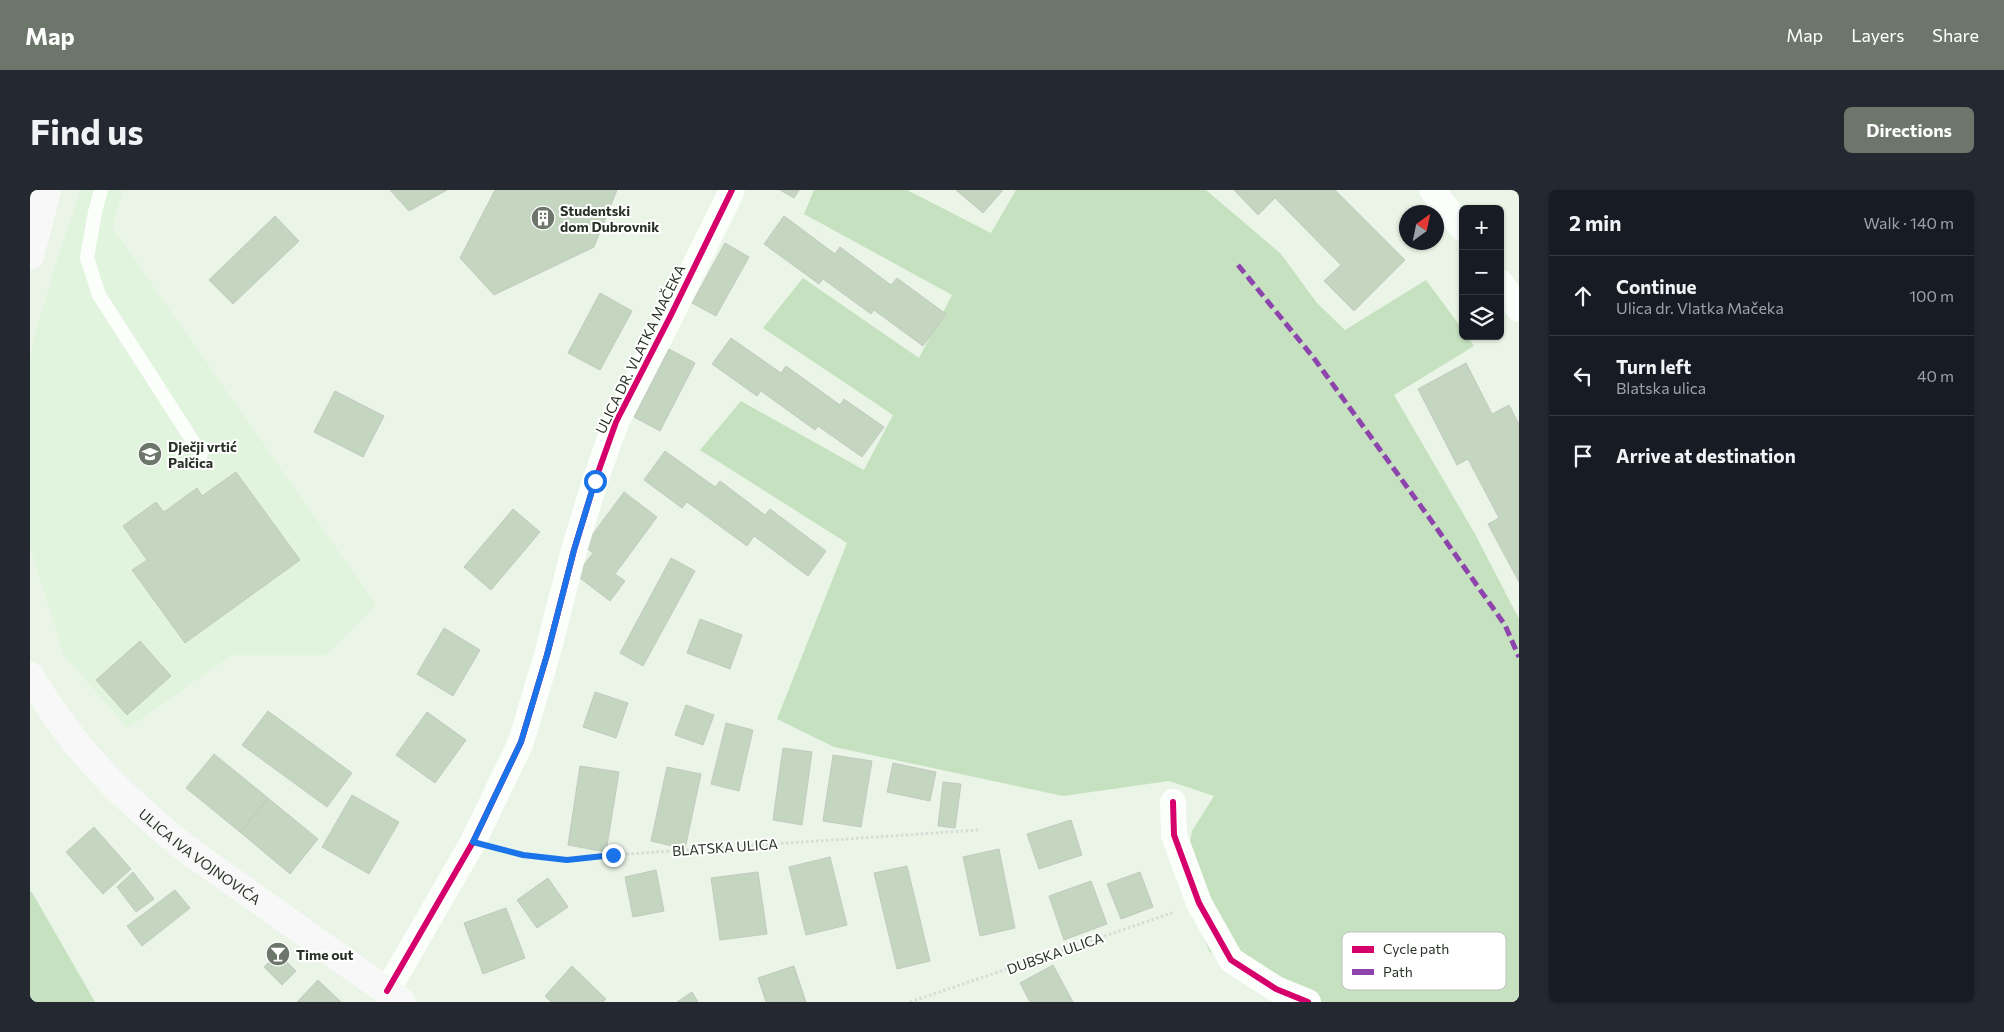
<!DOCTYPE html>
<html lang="en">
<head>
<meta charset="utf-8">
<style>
	:root { --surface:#171b24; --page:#242831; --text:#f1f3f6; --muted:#9ea1a6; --line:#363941; --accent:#6d766b }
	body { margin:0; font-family:Commissioner,sans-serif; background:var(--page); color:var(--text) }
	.controls { position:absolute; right:15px; top:15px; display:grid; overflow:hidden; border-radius:8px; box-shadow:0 1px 4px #0004 }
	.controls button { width:45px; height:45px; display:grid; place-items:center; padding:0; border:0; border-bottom:1px solid var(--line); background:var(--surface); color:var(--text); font:25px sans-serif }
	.compass { position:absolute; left:1369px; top:15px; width:45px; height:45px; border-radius:50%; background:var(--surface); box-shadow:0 1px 4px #0004; rotate:33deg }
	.stop { position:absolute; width:15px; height:15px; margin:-11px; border:4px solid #1a73e8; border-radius:50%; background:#fff }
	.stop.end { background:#1a73e8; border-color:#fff; box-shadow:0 1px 5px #0008 }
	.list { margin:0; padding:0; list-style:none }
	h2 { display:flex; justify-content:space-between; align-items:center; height:65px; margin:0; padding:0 20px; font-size:21px }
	h2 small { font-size:16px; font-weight:400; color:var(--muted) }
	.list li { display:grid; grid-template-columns:32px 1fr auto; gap:15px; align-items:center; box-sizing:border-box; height:80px; padding:0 20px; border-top:1px solid var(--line) }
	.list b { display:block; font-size:19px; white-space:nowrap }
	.list p { margin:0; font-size:16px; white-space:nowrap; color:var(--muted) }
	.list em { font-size:16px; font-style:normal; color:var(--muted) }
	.icon { flex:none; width:28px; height:28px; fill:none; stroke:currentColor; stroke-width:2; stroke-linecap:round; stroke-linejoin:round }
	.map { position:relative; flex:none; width:1489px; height:812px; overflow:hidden; border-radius:8px }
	header { display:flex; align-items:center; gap:30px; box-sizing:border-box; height:70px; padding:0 25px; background:var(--accent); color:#fff }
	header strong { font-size:24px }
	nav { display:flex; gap:28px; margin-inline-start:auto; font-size:18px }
	.intro { display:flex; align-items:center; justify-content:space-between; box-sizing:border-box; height:120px; padding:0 30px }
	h1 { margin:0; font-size:35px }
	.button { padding:12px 22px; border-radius:8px; background:var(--accent); color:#fff; font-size:18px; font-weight:700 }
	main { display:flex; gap:30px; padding:0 30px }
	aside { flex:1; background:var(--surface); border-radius:8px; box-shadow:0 1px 4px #0004 }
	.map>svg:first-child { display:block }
	.built { fill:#e1f4dd }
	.green { fill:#c6e1bf }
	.building { fill:#c5d6c0; stroke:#c1cabe }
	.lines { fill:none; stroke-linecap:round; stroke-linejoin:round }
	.path { stroke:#d8dcd8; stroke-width:3; stroke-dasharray:2.5 2.5; stroke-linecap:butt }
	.lane { stroke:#fcfefb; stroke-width:14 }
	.street { stroke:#fcfefb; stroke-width:26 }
	.secondary { stroke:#f8f8f8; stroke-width:28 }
	.quiet { stroke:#8e44ad; stroke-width:5; stroke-dasharray:10 5; stroke-linecap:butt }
	.cycleway-casing { stroke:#fff; stroke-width:9 }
	.cycleway { stroke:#d6006c; stroke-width:6 }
	.route { stroke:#1a73e8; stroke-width:6 }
	.labels { text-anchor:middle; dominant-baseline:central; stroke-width:4; stroke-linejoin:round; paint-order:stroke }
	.poi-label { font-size:14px; font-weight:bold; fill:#2a3228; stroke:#fff; text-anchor:start }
	.street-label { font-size:14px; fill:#2a3228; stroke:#fff }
	.key { fill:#fff; stroke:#bfc2be; stroke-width:1 }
	.key-label { font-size:14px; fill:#2a3228 }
</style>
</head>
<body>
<header>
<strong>Map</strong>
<nav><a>Map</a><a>Layers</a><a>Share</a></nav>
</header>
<div class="intro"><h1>Find us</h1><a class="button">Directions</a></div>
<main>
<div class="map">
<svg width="1489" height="812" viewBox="0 0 1489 812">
	<rect width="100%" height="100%" fill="#eaf5e7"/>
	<path class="built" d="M51 0H93L82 37 346 415 296 465H202L98 538 34 466 0 357V171L4 148 27 70Z"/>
	<path class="green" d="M784 0H877L961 43 986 0H1176L1251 64 1287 113 1315 140 1396 90 1433 140V146H1437L1444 156 1364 205 1445 344 1489 429V812H1252L1234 803 1179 761 1152 689 1162 641 1184 606 1139 591 1033 606 804 557 747 529 817 353 670 260 711 211 834 280 863 225 733 138 773 88 889 168 922 105 774 24Z
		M0 701 3 704 65 812H0Z"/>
	<path class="building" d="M360 0H417L379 21Z
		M465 0H587L564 57 464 105 430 68Z
		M750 0H769L764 8Z
		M926 0H973L953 23Z
		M1204 0H1305L1375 70 1324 121 1294 91 1311 75 1245 8 1228 25Z
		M245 26 269 51 203 114 179 90Z
		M754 26 805 64 810 57 861 95 867 88 916 124 893 156 844 120 841 124 793 89 789 94 734 54Z
		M695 53 719 67 686 126 662 113Z
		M570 103 602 121 570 180 538 163Z
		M701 148 751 183 756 176 810 215 814 209 854 237 832 267 788 236 785 240 731 201 727 206 682 174Z
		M639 159 665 173 630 241 604 227Z
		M1436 173 1462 224 1479 215 1489 234V392L1458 334 1469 328 1438 269 1427 275 1388 199Z
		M305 201 354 226 333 267 284 242Z
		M635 261 685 297 690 291 735 325 740 319 796 361 778 386 724 346 717 356 657 312 652 318 614 290Z
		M206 282 270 370 155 453 102 380 117 370 93 336 126 312 134 322 167 298 172 306Z
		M594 302 627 327 585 384 595 391 580 411 546 385 563 363 554 356Z
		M483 319 510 342 461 400 434 377Z
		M641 368 665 381 613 476 590 463Z
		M670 429 712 445 700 479 657 463Z
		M414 438 450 460 423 506 387 484Z
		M110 451 141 486 97 525 66 490Z
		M565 502 598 513 586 548 553 537Z
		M656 515 684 525 673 555 645 545Z
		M238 521 322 583 297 617 212 555Z
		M397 522 436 550 405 593 366 565Z
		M696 533 723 540 709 601 681 594Z
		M753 558 782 562 772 635 743 630Z
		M184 564 238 608 210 642 156 598Z
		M803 565 842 571 831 637 793 631Z
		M863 573 906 582 900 611 857 602Z
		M550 576 589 582 576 662 538 655Z
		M637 577 671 584 655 659 621 651Z
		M913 592 931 594 925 638 908 636Z
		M322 605 369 632 339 684 292 657Z
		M238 608 288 649 260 684 210 642Z
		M1041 630 1052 665 1009 679 997 644Z
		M64 637 101 679 73 704 36 662Z
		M969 659 985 738 950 746 933 667Z
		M800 667 817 735 776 745 759 677Z
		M877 676 900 771 867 779 844 683Z
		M626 680 634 721 603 727 595 687Z
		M103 682 124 709 106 722 87 697Z
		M728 682 737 744 690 750 681 688Z
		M1110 682 1123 717 1091 729 1077 694Z
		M518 688 538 717 507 738 487 710Z
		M1061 691 1077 734 1034 750 1019 706Z
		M145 700 160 718 112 756 97 736Z
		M476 718 495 768 453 784 434 733Z
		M248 763 266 781 252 795 234 777Z
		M1023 775 1043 812H1000L990 793Z
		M542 776 576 809 573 812H521L515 806Z
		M764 776 776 812H736L728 788Z
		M288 790 311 812H267Z
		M662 802 668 812H647Z"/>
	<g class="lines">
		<path class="path" d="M468 658 493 665 537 670 583 665 948 640
			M880 812 1145 722"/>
		<path class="lane" d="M71 0 65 22 57 68 69 105 171 264"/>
		<path class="street" d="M1402 0 1433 39
			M1470 92 1489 119
			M1143 612 1144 645 1169 713 1201 770 1246 799 1278 812
			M357 801 443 652 491 552 517 465 544 360 565 291 586 232 641 125 702 0"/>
		<g class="secondary">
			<path d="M0 66 17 0"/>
			<path id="s1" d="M0 486C23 524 50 561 81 592 104 616 130 637 155 658L372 812"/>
		</g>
		<path class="quiet" d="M1208 75 1283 167 1398 326 1475 435 1489 467"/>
		<g class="cycleway-casing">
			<path id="cycleway" d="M1143 612 1144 645 1169 713 1201 770 1246 799 1278 812
				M357 801 443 652 491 552 517 465 544 360 565 291 586 232 641 125 702 0"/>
		</g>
		<use href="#cycleway" class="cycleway"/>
	</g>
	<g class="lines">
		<path class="route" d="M565 291 544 360 517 465 491 552 443 652 493 665 537 670 583 665"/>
	</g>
	<defs>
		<g id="building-disc" transform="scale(1.25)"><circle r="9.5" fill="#6d766b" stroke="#fff"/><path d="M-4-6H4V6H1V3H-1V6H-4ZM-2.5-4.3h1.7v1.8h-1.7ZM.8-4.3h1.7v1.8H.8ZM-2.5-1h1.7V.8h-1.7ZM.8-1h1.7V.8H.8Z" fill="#fff"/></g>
		<g id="school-disc" transform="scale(1.25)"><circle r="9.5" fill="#6d766b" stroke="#fff"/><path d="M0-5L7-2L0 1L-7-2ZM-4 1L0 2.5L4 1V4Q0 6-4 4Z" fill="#fff"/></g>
		<g id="bar-disc" transform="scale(1.25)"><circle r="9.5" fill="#6d766b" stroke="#fff"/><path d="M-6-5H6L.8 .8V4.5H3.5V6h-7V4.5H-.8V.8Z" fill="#fff"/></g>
	</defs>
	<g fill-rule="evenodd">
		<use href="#building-disc" x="513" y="28"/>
		<use href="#school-disc" x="120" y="264"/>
		<use href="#bar-disc" x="248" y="764"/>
	</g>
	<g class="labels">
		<g class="poi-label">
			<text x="530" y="20">Studentski<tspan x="530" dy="16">dom Dubrovnik</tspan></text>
			<text x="138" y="256">Dječji vrtić<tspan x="138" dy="16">Palčica</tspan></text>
			<text x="266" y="764">Time out</text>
		</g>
		<g class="street-label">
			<text transform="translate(610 159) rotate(-64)">ULICA DR. VLATKA MAČEKA</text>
			<text transform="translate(695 657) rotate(-4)">BLATSKA ULICA</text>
			<text stroke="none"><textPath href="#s1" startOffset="250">ULICA IVA VOJNOVIĆA</textPath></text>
			<text transform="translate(1025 763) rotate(-19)">DUBSKA ULICA</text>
		</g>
	</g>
	<rect x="1312" y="742" width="164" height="58" rx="8" class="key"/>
	<rect x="1322" y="756" width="22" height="7" fill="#d6006c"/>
	<rect x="1322" y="779" width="22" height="6" fill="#8e44ad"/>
	<g class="key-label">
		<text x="1353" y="764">Cycle path</text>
		<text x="1353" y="787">Path</text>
	</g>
</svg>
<div class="controls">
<button>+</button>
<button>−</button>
<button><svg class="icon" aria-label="layers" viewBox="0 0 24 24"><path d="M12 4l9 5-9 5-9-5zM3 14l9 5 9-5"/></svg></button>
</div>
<svg class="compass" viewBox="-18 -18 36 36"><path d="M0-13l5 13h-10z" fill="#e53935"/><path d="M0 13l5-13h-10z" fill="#9ea1a6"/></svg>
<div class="stop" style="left:565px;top:291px"></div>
<div class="stop end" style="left:583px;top:665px"></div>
</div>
<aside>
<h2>2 min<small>Walk · 140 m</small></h2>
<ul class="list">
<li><svg class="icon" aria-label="ahead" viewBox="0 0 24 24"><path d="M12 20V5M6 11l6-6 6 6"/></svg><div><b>Continue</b><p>Ulica dr. Vlatka Mačeka</p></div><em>100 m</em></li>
<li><svg class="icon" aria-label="left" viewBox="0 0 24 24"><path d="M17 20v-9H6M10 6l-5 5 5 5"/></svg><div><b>Turn left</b><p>Blatska ulica</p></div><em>40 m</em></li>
<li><svg class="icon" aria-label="arrive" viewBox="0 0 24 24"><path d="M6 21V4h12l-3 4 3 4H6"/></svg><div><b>Arrive at destination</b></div></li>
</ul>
</aside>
</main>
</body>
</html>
